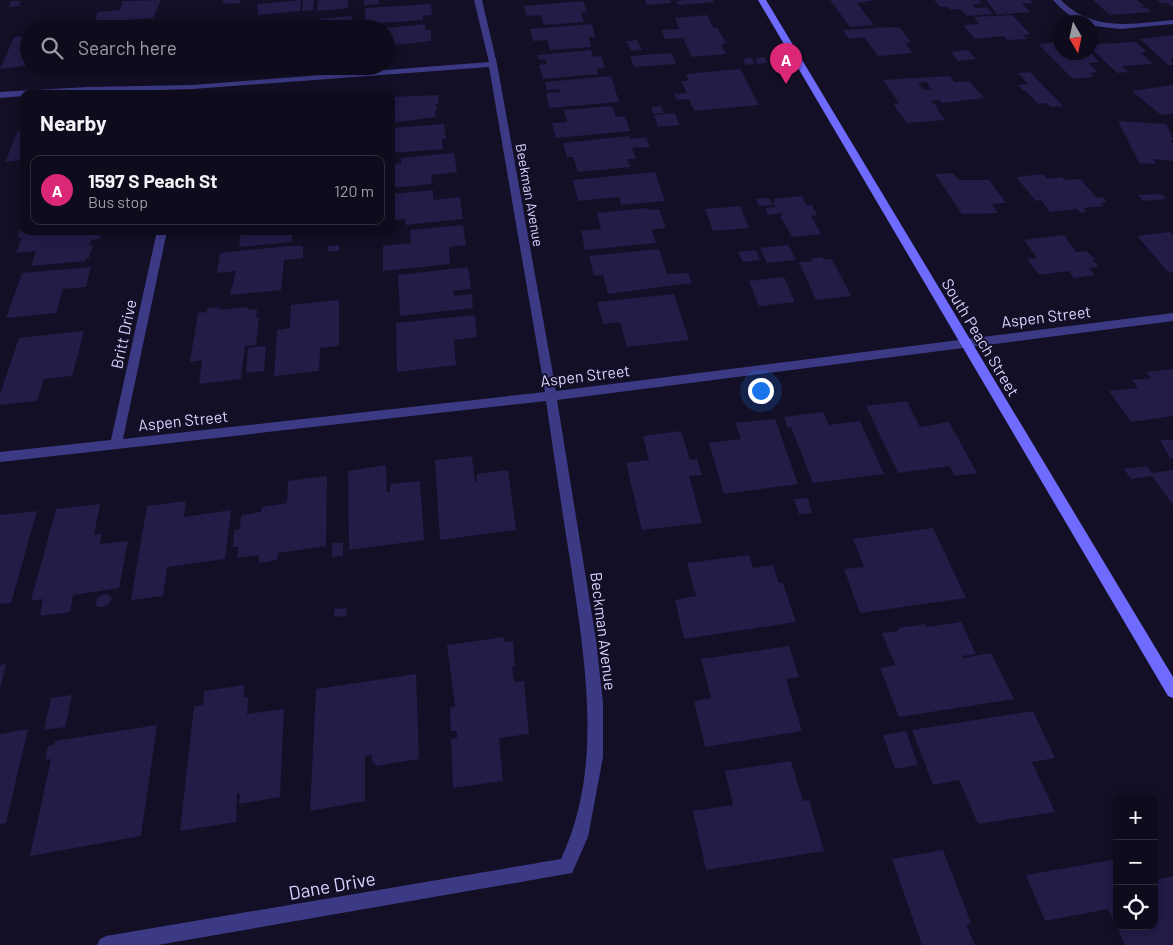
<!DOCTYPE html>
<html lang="en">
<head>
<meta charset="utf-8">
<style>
	:root { --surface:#0e0b1c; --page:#1c1929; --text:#f1f3f6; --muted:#9b9ba3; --line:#2e2b3b; --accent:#db2777 }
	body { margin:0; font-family:Barlow,sans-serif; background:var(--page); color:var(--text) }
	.controls { position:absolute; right:15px; bottom:15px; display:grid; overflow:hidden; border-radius:10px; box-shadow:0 2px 12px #0003 }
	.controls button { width:45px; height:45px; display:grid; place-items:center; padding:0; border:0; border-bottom:1px solid var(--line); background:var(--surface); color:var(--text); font:25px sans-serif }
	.compass { position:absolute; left:1053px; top:15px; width:45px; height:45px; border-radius:50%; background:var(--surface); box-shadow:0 2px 12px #0003; rotate:171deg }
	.you { position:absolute; left:760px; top:390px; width:18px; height:18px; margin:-12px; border:4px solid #fff; border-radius:50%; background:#1a73e8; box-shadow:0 0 0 8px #1a73e833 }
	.badge { display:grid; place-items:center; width:32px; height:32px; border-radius:50%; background:var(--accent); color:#fff; font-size:16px; font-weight:700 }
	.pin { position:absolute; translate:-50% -41px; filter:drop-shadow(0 1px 2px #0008) }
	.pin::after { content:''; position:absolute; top:26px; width:18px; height:15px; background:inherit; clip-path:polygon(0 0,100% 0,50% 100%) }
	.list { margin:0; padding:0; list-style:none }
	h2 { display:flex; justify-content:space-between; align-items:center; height:65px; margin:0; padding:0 20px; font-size:21px }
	h2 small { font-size:16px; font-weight:400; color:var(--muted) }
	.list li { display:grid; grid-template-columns:32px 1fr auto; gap:15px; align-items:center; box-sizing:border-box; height:70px; margin:0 10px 10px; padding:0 10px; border:1px solid var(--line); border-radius:10px }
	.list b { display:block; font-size:19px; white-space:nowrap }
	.list p { margin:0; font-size:16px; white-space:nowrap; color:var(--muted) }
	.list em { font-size:16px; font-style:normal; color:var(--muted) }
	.icon { flex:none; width:28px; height:28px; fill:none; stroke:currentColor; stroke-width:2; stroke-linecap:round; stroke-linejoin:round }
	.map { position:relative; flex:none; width:1173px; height:945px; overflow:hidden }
	.search { position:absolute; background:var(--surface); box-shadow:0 2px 12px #0003; left:20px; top:20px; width:375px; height:55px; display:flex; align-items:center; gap:12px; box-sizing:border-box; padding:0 18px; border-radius:28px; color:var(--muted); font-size:19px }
	.panel { position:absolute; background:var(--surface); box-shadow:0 2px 12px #0003; left:20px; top:90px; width:375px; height:145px; border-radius:10px }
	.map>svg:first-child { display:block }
	.building { fill:#241b47; fill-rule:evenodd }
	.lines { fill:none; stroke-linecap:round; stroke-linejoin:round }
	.street { fill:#3d3a85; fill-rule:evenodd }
	.secondary { fill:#6f6bff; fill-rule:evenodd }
	.labels { text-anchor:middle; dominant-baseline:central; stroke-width:4; stroke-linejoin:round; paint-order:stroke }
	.far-street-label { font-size:14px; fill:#d9d4ff; stroke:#130f26 }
	.street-label { font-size:16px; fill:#d9d4ff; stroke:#130f26 }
	.near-street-label { font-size:19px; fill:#d9d4ff; stroke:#130f26 }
</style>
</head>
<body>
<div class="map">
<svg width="1173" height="945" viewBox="0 0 1173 945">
	<rect width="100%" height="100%" fill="#130f26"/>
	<path class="building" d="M161 0 153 18 94 22 98 12 120 10 123 1Z
		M223 0H240V3L222 4Z
		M301 0 300 11 258 15 257 4Z
		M303 0H314L313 10 302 11Z
		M318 0H348V8L317 11Z
		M364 0H379V4L364 5Z
		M645 0H670L671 3 647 5Z
		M687 0H713L714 2 679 5 676 1Z
		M830 0H876L857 3 874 25 850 27Z
		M934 0H979L982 4 972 5 976 8 987 7 993 14 967 16 960 9 950 10 948 7H940Z
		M986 0H1030L1033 3 1022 4 1030 12 1008 14 999 6 1007 14 997 15Z
		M1093 0H1137L1145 7H1141L1142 8H1147L1152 12 1110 15Z
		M1157 0H1173V7L1167 3H1161Z
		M11 1H21L19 6 8 7Z
		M583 1 587 12 581 13 584 22 544 25 541 15 527 16 524 6Z
		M431 4 432 15 423 16V20L366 24 365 8Z
		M707 15 713 28 717 27 726 43 721 44 726 54 692 57 683 38 665 39 661 30 679 29 675 18Z
		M1012 15 1030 34 1023 35 1027 39 1007 40 1004 36 975 39 963 25 979 24 974 17Z
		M352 16 351 29H317L318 19Z
		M290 24V27L311 26 310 29H265V26Z
		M425 24V30H431V41L386 46V28Z
		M592 24 595 37H589L591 47 550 50 547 40 533 41 530 29Z
		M157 25 156 29H130V27Z
		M893 27 900 28 911 42 905 43 913 53 878 56 864 37 849 39 843 30Z
		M1173 35V59H1171L1173 65H1168L1140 39Z
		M29 36V62L24 66 0 69 14 37Z
		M637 40 642 50 631 51 626 41Z
		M1060 42V52H1090L1099 62 1088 63 1098 72 1090 73 1094 77 1073 79 1038 44Z
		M1136 42 1147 52 1141 53 1153 64 1122 66 1128 72 1117 73 1090 47 1100 44Z
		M591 50 593 57 601 56 605 68 597 69 598 74 543 79 539 65 547 64 545 59 539 60 537 55Z
		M968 50 976 59 958 61 951 52Z
		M671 53 676 64 634 67 630 56Z
		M765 57 768 63 757 64 755 58Z
		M752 58 755 64 746 65 743 59Z
		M740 69 759 105 694 111 689 99 677 100 674 94 687 93 681 81H689L686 74Z
		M1030 72 1063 106 1051 107 1046 103 1038 104 1026 91H1023L1018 85 1028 84 1018 73Z
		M611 76 619 102 549 108 546 93 560 92 559 89 547 90 545 82Z
		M950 76 954 82 969 81 984 98 942 103 940 100 931 101 938 107H936L945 120 907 123 893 104 899 103 883 80ZM927 82 928 84 932 90H924L918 83Z
		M1173 85V113L1161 115 1132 91Z
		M438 95 439 104H436L437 110H435V117L391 123V97Z
		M612 106 616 117 625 116 630 131 556 138 552 123 567 122 564 110Z
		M661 106 664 113 653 114 651 107Z
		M675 113 679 125 658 127 654 115Z
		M1118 121 1166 124 1173 138V140H1170L1173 144V161L1153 159 1156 164 1139 163Z
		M444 124 446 139H442L443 149 391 153V128Z
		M18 131H24V160L5 162Z
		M629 136 630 139 646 137 650 147 632 148 636 159H627L630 167 578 172 573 157H567L563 143Z
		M454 153 457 172 431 175 432 184 391 188V164L401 163V158Z
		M655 172 665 201 621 205 619 197 578 201 573 180Z
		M953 173 959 180H989L1006 203 992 204 998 213 962 214 935 174Z
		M1043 174 1047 179 1062 177 1065 180 1080 179 1097 198 1103 197 1107 202 1100 203 1104 206 1084 208 1086 212 1080 213 1077 209 1050 212 1041 200 1036 201 1016 177Z
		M433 190V200L460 197 463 219 405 225V219L391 220V194Z
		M1161 194 1166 199 1143 201 1138 195Z
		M802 196 807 206 812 205 817 215 811 216 821 234 792 237 780 216H782L781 213 768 215 765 208 775 207 772 202 775 201 774 199Z
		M769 198 773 205 759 206 756 199Z
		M740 206 749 228 713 231 705 209Z
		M648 208 649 210 659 209 666 228 652 230 656 243 585 250 581 231 601 229 597 213Z
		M463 225 466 245 449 247 450 264 383 271V246L411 243 410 230Z
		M20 230 24 231H102L100 239 91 240 89 246 93 245 89 258H86L85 261 31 266 36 251 16 253 22 237 17 238Z
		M241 231H293L292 242 239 247Z
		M1170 232 1173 236V272L1169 273 1137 236Z
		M1064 235 1076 252 1086 251 1096 259H1092L1099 267 1089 268 1095 275 1074 278 1069 271 1039 275 1027 259 1037 258 1024 240Z
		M339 245V251H328V246Z
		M788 245 796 260 767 263 760 248Z
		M289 246H303V258L284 260 281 290 230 295 236 271 217 273 220 253Z
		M659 249 667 274 688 273 692 283 608 294 603 275 594 276 589 256Z
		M755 250 760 260 743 262 738 252Z
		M822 257 823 259H832L851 296 816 300 799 262 812 261 811 258Z
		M91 267 86 287 63 289 56 313 6 318 22 273Z
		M468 267 471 289 453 291 454 296 472 294 473 308 400 316 398 275Z
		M784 277 795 302 759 306 749 281Z
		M674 294 689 340 627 347 620 322 603 324 597 302Z
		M339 300V346L320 348 319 371 274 376 277 330 290 328 291 305Z
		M220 307 219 310 248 307V310L257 309 256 317H259L256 345 245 346 241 379 199 384 202 360 190 362 198 313 206 312 207 308Z
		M475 315 477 337 454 340 456 365 397 372 396 323Z
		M84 331 72 376 44 379 37 401 0 405V394L19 338Z
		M266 346 264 371 246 373 248 348Z
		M1173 369V416L1131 422 1109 391 1138 388 1132 380 1151 378 1146 372Z
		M907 401 920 427 949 422 977 473 955 476 950 466 898 473 866 406Z
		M823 412 829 425 860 421 884 474 813 483 791 427 788 428 784 417Z
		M775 419 798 484 724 494 709 443 741 439 735 423Z
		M681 431 690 460 697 459 702 475 689 476 702 523 642 530 626 463 649 460 643 436Z
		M1160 440H1173V458H1170Z
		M472 456 475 482 477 481V474L508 470 516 530 440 540 435 460Z
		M386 465 387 492H390V484L420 481 424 540 349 550 348 471Z
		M1147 466 1152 473 1173 470V505L1152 476 1131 479 1124 469Z
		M327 476 326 546 278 553 277 560 259 563V555L237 558 238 547H233L234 530 240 529 241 515 261 512 262 507 287 503 288 481Z
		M808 498 812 513 799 514 794 499Z
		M186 501 184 517 231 510 225 559 167 567 163 596 131 600 147 506Z
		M100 504 94 535 102 534 100 544 128 541 119 588 73 595 70 612 40 616 43 599 31 601 56 509Z
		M37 511 11 603 0 604V515Z
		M933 528 966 598 860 613 844 569 864 567 853 539Z
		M332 543H343V556L332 557Z
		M749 555 753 568 773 565 779 583H783L796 622 684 639 675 600 696 596 687 563Z
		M108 594 112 598 110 603 104 607H98L95 604 97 598 103 595Z
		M347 608 346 616 334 617V609Z
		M961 622 976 654 962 656 963 658 991 653 1014 699 899 717 880 668 895 665 882 633 899 631 898 628 926 624 927 627Z
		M504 637 505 642 513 641 515 667H512L514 682 524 681 529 734 499 738 503 781 453 788 451 739 457 738V731H451L450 708 455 706 447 645Z
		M789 646 799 677 786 679 802 731 705 747 694 701 711 698 701 659Z
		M6 664 1 685H0V665Z
		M416 674 419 759 375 766V762L372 763V755L365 756V801L310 811 316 689Z
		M244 685V698L248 697 247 714 284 709 280 797 239 804 240 793 237 794 236 822 180 831 194 706 203 705 204 691Z
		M72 695 65 727 44 730 51 698Z
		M1033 711 1055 758 1032 762 1055 812 978 824 959 780 933 785 912 730Z
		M157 725 141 836 30 856 51 759 45 760 48 746 54 745 55 741Z
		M28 729 6 823 0 824V734Z
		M906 731 918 765 895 769 883 735Z
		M791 761 803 801 809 800 824 851 706 870 693 811 733 805 725 771Z
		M943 850 971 923 966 924 975 945H922L892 859Z
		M1117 859V926H1154V880L1173 876V945H1125L1108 909 1045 921 1026 875Z"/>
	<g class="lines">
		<path class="street" d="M474 0H482L497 64 556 391 1173 313V321L557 400 596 640 603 703V757L588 837 572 873 158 945H97L100 939 106 936 561 859C604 768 585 661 571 566 562 511 554 456 546 401L0 462V452L111 440 157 231H167L123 439 545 392 489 67 193 89 24 94V96L0 98V92L87 87 193 85 489 62Z
			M1053 0H1061C1092 32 1133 24 1173 20V24L1120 29 1094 26 1090 25V22C1075 22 1063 11 1053 0Z"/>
		<path class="secondary" d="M758 0H766L1173 677V698L1168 696Z"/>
	</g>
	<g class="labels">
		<g class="far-street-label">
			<text transform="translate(530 195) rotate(80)">Beekman Avenue</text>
		</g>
		<g class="street-label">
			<text transform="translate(1046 316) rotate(-7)">Aspen Street</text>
			<text transform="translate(123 334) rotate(-78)">Britt Drive</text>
			<text transform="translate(981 337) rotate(59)">South Peach Street</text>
			<text transform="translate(585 375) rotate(-7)">Aspen Street</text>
			<text transform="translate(183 420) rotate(-6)">Aspen Street</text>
			<text transform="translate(604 631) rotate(83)">Beckman Avenue</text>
		</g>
		<g class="near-street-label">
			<text transform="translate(332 885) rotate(-10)">Dane Drive</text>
		</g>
	</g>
</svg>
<div class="controls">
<button>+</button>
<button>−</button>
<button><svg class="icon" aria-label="locate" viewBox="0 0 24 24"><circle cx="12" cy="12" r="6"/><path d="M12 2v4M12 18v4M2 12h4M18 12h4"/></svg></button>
</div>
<svg class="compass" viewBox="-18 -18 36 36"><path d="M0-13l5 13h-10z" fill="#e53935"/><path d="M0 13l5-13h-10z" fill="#9b9ba3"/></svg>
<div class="you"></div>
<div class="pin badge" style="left:786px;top:84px">A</div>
<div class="search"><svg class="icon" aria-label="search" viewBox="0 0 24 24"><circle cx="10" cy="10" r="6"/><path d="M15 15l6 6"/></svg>Search here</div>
<section class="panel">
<h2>Nearby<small></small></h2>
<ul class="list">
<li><span class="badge">A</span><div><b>1597 S Peach St</b><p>Bus stop</p></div><em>120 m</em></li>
</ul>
</section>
</div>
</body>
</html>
